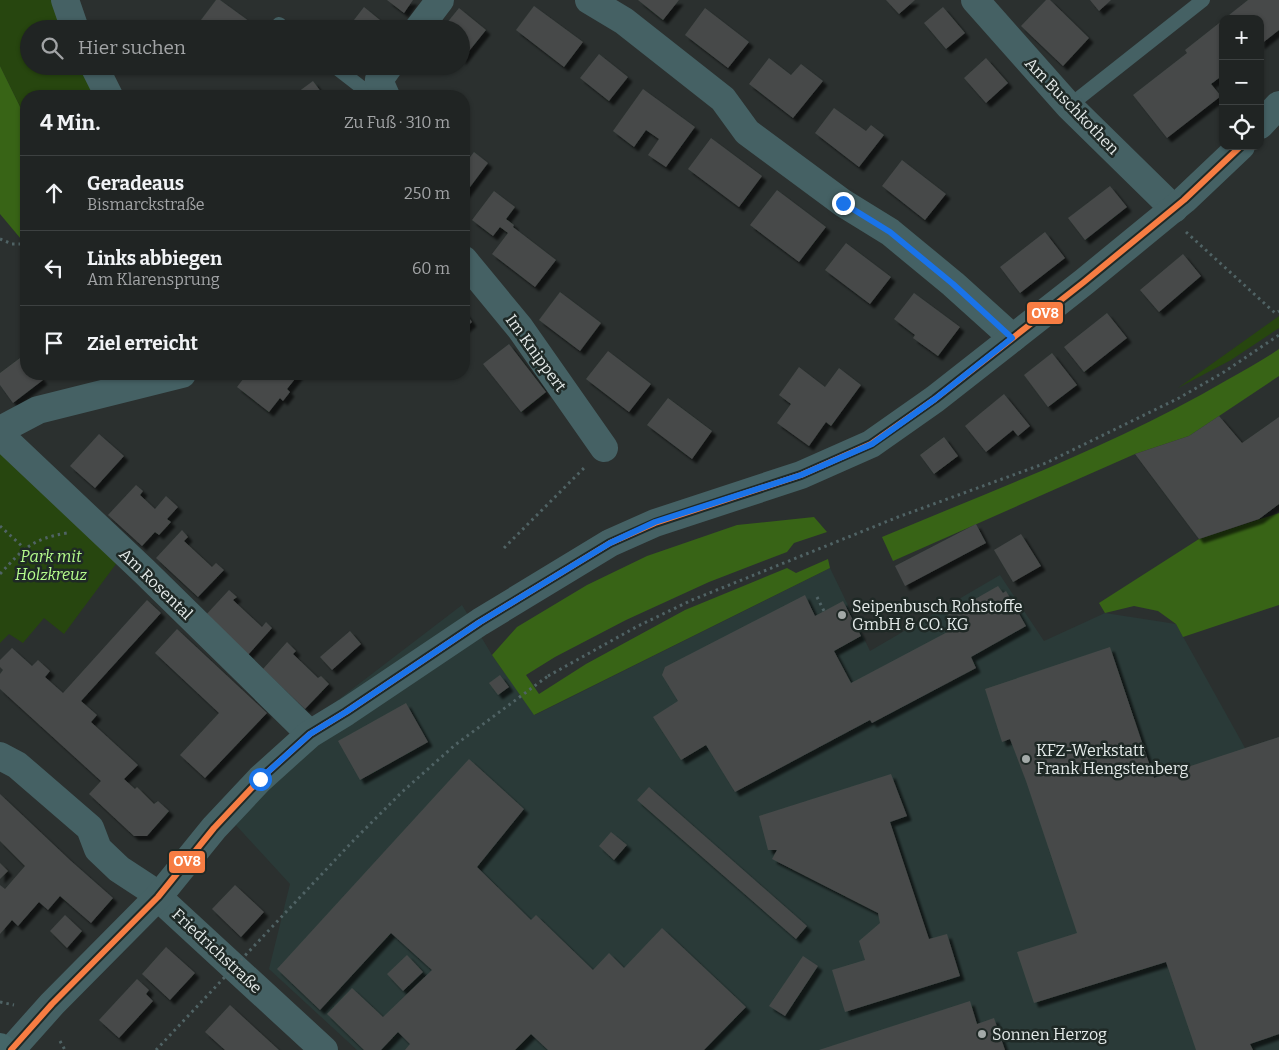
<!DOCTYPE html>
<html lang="de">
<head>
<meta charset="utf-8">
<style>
	:root { --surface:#202423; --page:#2d3030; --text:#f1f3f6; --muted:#a2a4a6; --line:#3d4141 }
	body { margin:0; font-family:Bitter,serif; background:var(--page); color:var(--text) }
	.controls { position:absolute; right:15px; top:15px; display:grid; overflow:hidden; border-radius:10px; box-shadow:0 1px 4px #0004 }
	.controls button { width:45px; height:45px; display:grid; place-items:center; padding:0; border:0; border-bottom:1px solid var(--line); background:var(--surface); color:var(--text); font:25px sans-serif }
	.stop { position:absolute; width:15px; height:15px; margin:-11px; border:4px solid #1a73e8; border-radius:50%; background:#fff }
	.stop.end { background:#1a73e8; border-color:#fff; box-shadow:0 1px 5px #0008 }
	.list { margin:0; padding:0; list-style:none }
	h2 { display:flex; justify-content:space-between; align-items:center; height:65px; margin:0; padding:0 20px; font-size:21px }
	h2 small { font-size:16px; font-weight:400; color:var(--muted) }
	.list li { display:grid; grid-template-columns:32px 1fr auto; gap:15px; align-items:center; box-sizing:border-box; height:75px; padding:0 20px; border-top:1px solid var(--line) }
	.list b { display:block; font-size:19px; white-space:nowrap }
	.list p { margin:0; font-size:16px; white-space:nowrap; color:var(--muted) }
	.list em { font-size:16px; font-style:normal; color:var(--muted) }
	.icon { flex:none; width:28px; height:28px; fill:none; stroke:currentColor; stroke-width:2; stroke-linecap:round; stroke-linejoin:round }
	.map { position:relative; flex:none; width:1279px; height:1050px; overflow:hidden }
	.search { position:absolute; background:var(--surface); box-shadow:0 1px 4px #0004; left:20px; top:20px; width:450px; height:55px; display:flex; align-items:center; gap:12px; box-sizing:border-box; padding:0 18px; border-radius:28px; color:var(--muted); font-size:19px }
	.panel { position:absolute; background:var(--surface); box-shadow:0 1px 4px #0004; left:20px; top:90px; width:450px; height:290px; border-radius:20px }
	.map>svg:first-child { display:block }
	.built { fill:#2a3a38 }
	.green { fill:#27460f }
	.forest { fill:#386416 }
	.building { fill:#464a49; filter:url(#shadow) }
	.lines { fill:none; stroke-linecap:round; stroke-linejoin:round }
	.path { stroke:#506365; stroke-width:3; stroke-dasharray:2.5 4; stroke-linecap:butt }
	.service { stroke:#456164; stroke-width:14 }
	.minor { stroke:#456164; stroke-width:28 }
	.tertiary { stroke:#456164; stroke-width:28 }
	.secondary { stroke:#456668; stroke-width:28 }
	.path-bridge { stroke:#506365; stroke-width:3; stroke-dasharray:2.5 4; stroke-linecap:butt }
	.bus-1-casing { stroke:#1f2926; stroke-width:10 }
	.bus-1 { stroke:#f77d43; stroke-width:6 }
	.route { stroke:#1a73e8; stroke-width:6 }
	.poi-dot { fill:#a3a9a8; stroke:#1f2926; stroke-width:2 }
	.labels { text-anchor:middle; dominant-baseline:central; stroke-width:5; stroke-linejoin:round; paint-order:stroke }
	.street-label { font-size:16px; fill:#e4eae9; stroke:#1f2926 }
	.park-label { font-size:16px; font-style:italic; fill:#b5fc8c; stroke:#1f2926 }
	.poi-label { font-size:16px; fill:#e4eae9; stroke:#1f2926; text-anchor:start }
	.line-badge { stroke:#1f2926; stroke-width:2 }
	.badge-label { font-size:14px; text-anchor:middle; font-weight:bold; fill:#fff }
</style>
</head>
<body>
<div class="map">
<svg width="1279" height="1050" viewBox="0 0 1279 1050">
	<defs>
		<filter id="shadow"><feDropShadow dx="4.5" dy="4.5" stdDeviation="1" flood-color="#0009"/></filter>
	</defs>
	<rect width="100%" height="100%" fill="#2b302f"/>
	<path class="built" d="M830 568 870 651 1000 575 1044 641 1105 613 1176 624 1245 748 1279 737V1050H357L269 969 290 884 221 809 300 729 462 605 492 655 535 715Z"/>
	<path class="green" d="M0 0H60L72 29H29V66H87L98 96H26V119L0 66Z
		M1279 316V328L1231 360 1178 388Z
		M0 445 119 560 64 634 44 618 23 643 9 634 0 643Z"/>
	<path class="forest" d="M0 66 26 119V245L0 214Z
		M1279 349V376L1189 436 1135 454 893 561 882 537C998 488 1118 444 1227 380 1244 370 1263 360 1279 349Z
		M1279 513V605L1183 637 1176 624 1158 611 1134 606 1105 613 1099 603 1199 539Z
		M814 517 827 532 794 543 787 552 709 582 626 620 555 657 526 675 539 694 586 664 685 610 787 568 796 573 828 559 830 568 534 715 492 655 517 627 587 585 647 556 737 525Z"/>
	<path class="building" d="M216 0H220L253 24 249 29 195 28Z
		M387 0H413L404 13Z
		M638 0H679L663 20Z
		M886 0H915L899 14Z
		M1046 0H1050L1089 38 1063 66 1021 26Z
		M1090 0H1111L1099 11Z
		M1248 0H1279V30L1260 45V19H1224Z
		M534 6 583 42 564 67 516 30Z
		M364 7 391 29H347Z
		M943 7 965 33 946 49 924 23Z
		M459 8 486 30 461 61V29H442Z
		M705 8 749 42 728 68 685 35Z
		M1223 20V75L1211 84 1221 96 1167 138 1133 95 1187 53 1185 50Z
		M599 54 628 77 609 101 580 78Z
		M769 58 791 75 801 64 823 81 793 118 749 84Z
		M986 58 1008 83 986 103 964 78Z
		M313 81 324 96H295L294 95Z
		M643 89 695 127 666 167 648 155 659 139 646 130 634 147 613 131Z
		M834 108 866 131 871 125 884 135 859 167 815 133Z
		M711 138 762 176 739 207 688 169Z
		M474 152 488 163 464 195V165Z
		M902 160 946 194 925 220 882 186Z
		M1110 186 1127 207 1085 240 1068 218Z
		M777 190 826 227 799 262 750 225Z
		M494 191 515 207 506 219 514 225 513 227 556 260 535 287 492 254 508 233 500 227 493 236 472 220Z
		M1045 232 1065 258 1020 293 1000 267Z
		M846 243 891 277 870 304 825 270Z
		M1183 254 1201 276 1159 312 1140 290Z
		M560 292 601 323 580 351 539 320Z
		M914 293 960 327 938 356 913 338 915 335 894 319Z
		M464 311 472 322 464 329Z
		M1107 313 1127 338 1084 372 1064 347Z
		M509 344 546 392 521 412 483 364Z
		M608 351 651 384 629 412 586 379Z
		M1052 353 1077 385 1048 407 1024 375Z
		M24 355 26 359V374H38L43 380 13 403 0 385V373Z
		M799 367 825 387 839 368 861 385 831 426 826 422 809 446 777 423 791 404 779 395Z
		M247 374H299L287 389 290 392 283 401 280 398 269 412 237 387Z
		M1004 394 1030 426 1018 436 1013 430 986 452 965 426Z
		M668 398 712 431 692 459 647 425Z
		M1219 416 1242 443 1279 417V504L1259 519 1199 539 1135 454 1189 436Z
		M99 434 124 456 95 488 70 466Z
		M944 437 958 456 934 474 920 455Z
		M136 485 143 491 140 495 155 509 166 496 178 507 167 519 171 522 159 535 155 532 142 546 108 515Z
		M976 524 986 543 905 586 895 566Z
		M182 530 188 537 184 541 212 567 216 563 224 570 198 597 156 558Z
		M1021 534 1041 566 1013 582 994 550Z
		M998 586 1003 593 1006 591 1026 626 971 657 976 668 872 723 870 720 735 792 706 745 681 760 653 717 678 701 662 675 665 667 805 595 815 616 843 601 861 636 834 651 851 683 955 628 947 615Z
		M229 590 237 597 233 600 262 627 266 622 272 628 247 656 204 617Z
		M147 600 161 613 81 701 97 715 91 722 138 765 124 779 135 789 137 787 154 804 158 801 169 811 147 836H134L89 794 101 781 0 689V674L3 670 0 667V660L12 648 32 666 38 660 50 671 45 677 63 693Z
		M177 629 267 713 205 778 180 755 219 713 155 653Z
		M350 631 361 644 332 670 320 657Z
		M287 642 296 651 293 654 318 678 321 676 329 684 305 709 263 669Z
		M1110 647 1154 778 1279 737V1034L1250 1044 1253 1050H1196L1166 962 1034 1003 1017 952 1077 933 1026 781 1010 739 1002 742 985 689Z
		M500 675 509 687 498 695 489 683Z
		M406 703 428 742 360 780 338 741Z
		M469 759 524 809 477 867 531 920 536 915 593 970 609 953 624 968 662 928 746 1007 704 1050H548L531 1034 515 1050H405L410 1044 398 1032 381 1050H364L327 1014 352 988 383 1017 432 970 391 933 320 1010 277 969Z
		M891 774 907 816 890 822 929 939 947 934 960 976 845 1012 832 970 865 960 859 941 880 923 878 913 772 859 777 850H768L759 816Z
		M649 787 807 926 796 939 637 800Z
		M0 794 71 861 113 898 91 923 60 896 48 910 39 902 18 926 12 920 0 934V885L5 889 25 866 0 841Z
		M611 832 627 845 614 860 599 846Z
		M0 863 8 871 0 879Z
		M235 885 264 912 241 937 212 909Z
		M65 915 82 931 67 948 50 931Z
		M166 947 195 973 170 1000 142 974Z
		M407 955 423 972 403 991 387 974Z
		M803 956 818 966 785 1016 769 1006Z
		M137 979 149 990 146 994 153 1001 119 1038 99 1020Z
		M970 1001 977 1024 994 1018 1005 1050H819Z
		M230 1005 256 1029 279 1050H225L205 1032Z"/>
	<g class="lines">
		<path class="path" d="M1186 232 1275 313 1279 311
			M0 239 12 244H26
			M0 526 24 548
			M504 548 586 466
			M0 574C24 548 32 539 67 533
			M817 597 824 611
			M548 676 638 626 692 600 898 517 1046 463 1179 398 1224 372 1279 335
			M0 1002 14 1005
			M60 1041 65 1050"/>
		<path class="service" d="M279 24 285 29
			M334 66 361 87 385 94
			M1069 106 1203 0"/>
		<path class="minor" d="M65 0 75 29
			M589 0 624 21 723 99 747 132 843 203 890 232 953 284 1013 338
			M975 0 1069 106 1174 209
			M418 29 440 0
			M94 66 109 96
			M386 96 379 80 389 66
			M464 260 520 328 604 448
			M0 430 38 410 182 374
			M0 435 145 572 310 734
			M0 756 17 765 90 828 98 849 119 869 148 888 324 1050"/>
		<path class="tertiary" d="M1260 125 1279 105
			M11 1050 52 1004 158 897 214 828 260 779 310 734 346 712 480 622 610 543 655 523 801 475 871 444 935 399 1084 282 1184 200 1241 146"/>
		<path class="secondary" d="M0 1047 4 1050"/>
		<path class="path-bridge" d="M156 1050 353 841 402 792 455 745 548 676"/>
		<g class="bus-1-casing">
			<path id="bus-1" d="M11 1050 52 1004 158 897 214 828 260 779 310 734 346 712 480 622 610 543 655 523 801 475 871 444 935 399 1084 282 1184 200 1241 146"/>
		</g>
		<use href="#bus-1" class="bus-1"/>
	</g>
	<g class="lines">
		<path class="route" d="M260 779 310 734 346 712 480 622 610 543 655 522 801 475 872 444 935 399 1012 338 953 284 890 232 843 203"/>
	</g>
	<g class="poi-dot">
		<circle cx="842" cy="615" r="5"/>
		<circle cx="1026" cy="759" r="5"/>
		<circle cx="982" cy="1034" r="5"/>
	</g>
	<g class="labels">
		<g class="street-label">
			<text transform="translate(1072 106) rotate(46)">Am Buschkothen</text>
			<text transform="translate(536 353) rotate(54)">Im Knippert</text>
			<text transform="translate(156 584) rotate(44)">Am Rosental</text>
			<text transform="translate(217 951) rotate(43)">Friedrichstraße</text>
		</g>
		<g class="park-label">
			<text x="51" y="556">Park mit<tspan x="51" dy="18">Holzkreuz</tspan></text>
		</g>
		<g class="poi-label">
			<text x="852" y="606">Seipenbusch Rohstoffe<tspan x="852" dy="18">GmbH &amp; CO. KG</tspan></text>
			<text x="1036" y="750">KFZ-Werkstatt<tspan x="1036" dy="18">Frank Hengstenberg</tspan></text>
			<text x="992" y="1034">Sonnen Herzog</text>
		</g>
	</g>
	<g class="line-badge">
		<rect x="1026" y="301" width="38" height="24" rx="5" fill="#f77d43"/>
		<rect x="168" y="850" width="38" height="24" rx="5" fill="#f77d43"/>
	</g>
	<g class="badge-label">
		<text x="1045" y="318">OV8</text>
		<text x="187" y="866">OV8</text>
	</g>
</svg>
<div class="controls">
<button>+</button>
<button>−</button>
<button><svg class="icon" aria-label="locate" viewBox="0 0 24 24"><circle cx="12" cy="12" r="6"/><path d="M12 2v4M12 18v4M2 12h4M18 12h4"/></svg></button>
</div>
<div class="stop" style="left:260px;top:779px"></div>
<div class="stop end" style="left:843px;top:203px"></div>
<div class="search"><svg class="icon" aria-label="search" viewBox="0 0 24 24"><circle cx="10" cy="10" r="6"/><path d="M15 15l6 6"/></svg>Hier suchen</div>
<section class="panel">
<h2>4 Min.<small>Zu Fuß · 310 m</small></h2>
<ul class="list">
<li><svg class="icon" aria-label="ahead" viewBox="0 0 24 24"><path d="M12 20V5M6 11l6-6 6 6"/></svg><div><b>Geradeaus</b><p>Bismarckstraße</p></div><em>250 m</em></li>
<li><svg class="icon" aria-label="left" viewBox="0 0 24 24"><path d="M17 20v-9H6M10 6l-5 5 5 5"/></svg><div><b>Links abbiegen</b><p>Am Klarensprung</p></div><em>60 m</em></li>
<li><svg class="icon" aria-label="arrive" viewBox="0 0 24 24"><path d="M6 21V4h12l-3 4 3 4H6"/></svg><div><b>Ziel erreicht</b></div></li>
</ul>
</section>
</div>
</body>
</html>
